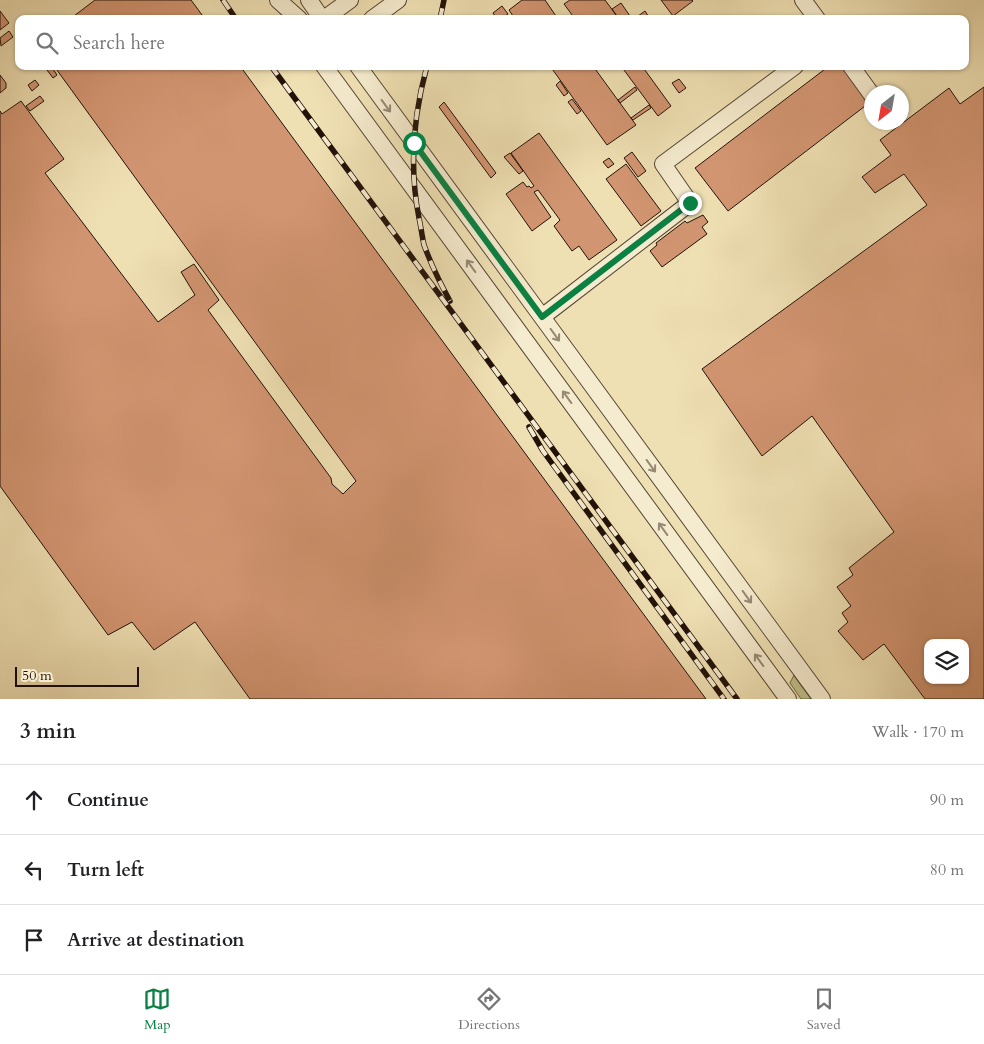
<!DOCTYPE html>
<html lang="en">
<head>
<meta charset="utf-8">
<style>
	:root { --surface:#fff; --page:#f6f6f6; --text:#202124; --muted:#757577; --line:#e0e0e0; --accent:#0b8043 }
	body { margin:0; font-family:Cardo,serif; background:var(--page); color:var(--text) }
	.controls { position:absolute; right:15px; bottom:15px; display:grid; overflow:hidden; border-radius:10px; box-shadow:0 1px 4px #0004 }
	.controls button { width:45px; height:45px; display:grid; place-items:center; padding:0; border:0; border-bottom:1px solid var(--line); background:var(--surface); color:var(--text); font:25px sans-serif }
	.compass { position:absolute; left:864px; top:85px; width:45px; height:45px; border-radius:50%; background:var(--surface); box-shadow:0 1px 4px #0004; rotate:211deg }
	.scale { position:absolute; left:15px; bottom:12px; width:124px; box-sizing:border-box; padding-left:5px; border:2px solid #221109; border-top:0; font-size:14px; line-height:18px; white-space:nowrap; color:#221109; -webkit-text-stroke:4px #f5ebce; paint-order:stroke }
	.stop { position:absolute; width:15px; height:15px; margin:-11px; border:4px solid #0b8043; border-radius:50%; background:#fff }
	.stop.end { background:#0b8043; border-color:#fff; box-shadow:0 1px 5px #0008 }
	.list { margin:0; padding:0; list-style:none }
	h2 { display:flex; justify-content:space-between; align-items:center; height:65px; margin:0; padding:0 20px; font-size:21px }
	h2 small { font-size:16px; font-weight:400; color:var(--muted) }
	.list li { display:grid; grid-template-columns:32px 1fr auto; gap:15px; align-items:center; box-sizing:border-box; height:70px; padding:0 20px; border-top:1px solid var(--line) }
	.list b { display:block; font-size:19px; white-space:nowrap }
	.list em { font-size:16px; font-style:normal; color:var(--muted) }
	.icon { flex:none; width:28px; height:28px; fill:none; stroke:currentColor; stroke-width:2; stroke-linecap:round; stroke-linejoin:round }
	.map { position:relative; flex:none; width:984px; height:699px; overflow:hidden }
	.search { position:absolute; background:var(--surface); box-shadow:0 1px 4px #0004; left:15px; right:15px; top:15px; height:55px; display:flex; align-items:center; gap:12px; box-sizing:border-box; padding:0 18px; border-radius:10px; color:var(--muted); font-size:19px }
	.sheet { height:275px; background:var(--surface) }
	nav { display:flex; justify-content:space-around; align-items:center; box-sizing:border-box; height:70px; border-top:1px solid var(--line); background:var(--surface); font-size:14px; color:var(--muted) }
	nav a { display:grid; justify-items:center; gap:2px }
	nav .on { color:var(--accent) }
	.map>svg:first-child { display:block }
	.forest { fill:url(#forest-firs); stroke:#716848 }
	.building { fill:#d29571; stroke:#221109; fill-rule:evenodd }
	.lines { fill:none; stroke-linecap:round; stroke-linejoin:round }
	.minor-casing { stroke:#554534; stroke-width:18 }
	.minor { stroke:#f5ebce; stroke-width:16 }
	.rail-casing { stroke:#221109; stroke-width:5.5 }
	.rail { stroke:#f5ebce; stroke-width:4; stroke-dasharray:11; stroke-linecap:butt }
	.oneway { stroke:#968975 }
	.route { stroke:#0b8043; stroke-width:6 }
</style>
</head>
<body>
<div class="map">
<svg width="984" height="699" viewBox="0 0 984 699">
	<defs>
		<pattern id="forest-firs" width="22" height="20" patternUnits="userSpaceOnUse" patternTransform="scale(1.25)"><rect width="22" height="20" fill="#c0c088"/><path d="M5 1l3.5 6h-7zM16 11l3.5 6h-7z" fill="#a5a474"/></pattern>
	</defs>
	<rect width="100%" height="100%" fill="#efe0b3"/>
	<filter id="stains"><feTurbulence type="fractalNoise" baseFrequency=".004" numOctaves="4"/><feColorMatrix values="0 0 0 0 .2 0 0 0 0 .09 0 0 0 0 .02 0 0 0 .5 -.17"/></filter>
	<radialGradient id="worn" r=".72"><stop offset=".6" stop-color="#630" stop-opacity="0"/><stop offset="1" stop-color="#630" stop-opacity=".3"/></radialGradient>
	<path class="forest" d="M794 675V676L811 699H801L790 683Z"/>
	<path class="building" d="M95 0H191L205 19H70Z
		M522 0H545L558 19H515L509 10Z
		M570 0H605L619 19H575L564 4Z
		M661 0H692L693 1 673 16Z
		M621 3 632 19H619L612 9Z
		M502 6 508 14 501 19H497L493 13Z
		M0 11 9 23 0 30Z
		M645 11 650 19H634Z
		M9 31 13 37 1 46 0 38Z
		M44 66H51L57 75 53 78Z
		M54 66H240L706 699H250L195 622 154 650 132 622 108 635 0 486V111L2 114 21 101 64 159 45 173 158 322 195 295 181 272 194 264 219 300 208 310 331 478 332 484 343 494 356 481Z
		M550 66H593L636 125 607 145Z
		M621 66H642L671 106 658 116Z
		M829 66H841L869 103 728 211 695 168Z
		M0 75 6 83V88L0 93Z
		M679 79 686 88 679 93 672 83Z
		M35 80 39 85 32 91 28 85Z
		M560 81 568 93 564 96 556 85Z
		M635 87 637 90 620 103 618 100Z
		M984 87V699H925L884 644 863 660 838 631 848 622 842 613 851 606 837 587 853 575 849 568 894 532 812 416 762 456 702 369 927 205 904 174 875 193 862 177 891 155 880 140 949 88 960 104ZM928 643H965V680H928Z
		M40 96 44 101 30 111 26 106Z
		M572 99 581 111 577 114 568 102Z
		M444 102 496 173 491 178 439 107Z
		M649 105 651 108 633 120 631 118Z
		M539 133 617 240 589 260 579 246 572 251 554 226 560 220 538 190 534 192 551 217 532 231 506 194 523 182 527 187 529 186 531 188 534 186 511 153Z
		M632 152 646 171 638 177 624 158Z
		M510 153 523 171 519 174 504 157Z
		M609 158 614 164 608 168 603 162Z
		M626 164 661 211 641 226 606 179Z
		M703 215 708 222 702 227 707 234 662 267 650 251 657 245 656 243 685 221 687 223Z"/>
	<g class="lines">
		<g class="minor-casing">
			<path id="minor" d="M278 0 299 19
				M309 0 322 19
				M803 0 817 19
				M324 19 350 0
				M372 19 398 0
				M324 66 788 699
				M358 66 822 699
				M851 66 872 95
				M542 317 690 203 663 164 795 66"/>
		</g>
		<use href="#minor" class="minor"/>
		<g class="rail-casing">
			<path id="rail" d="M223 0 236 19
				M440 19 444 0
				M271 66 737 699
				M427 66C413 117 409 167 419 218 421 227 422 236 424 245 431 264 440 283 450 301
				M529 427 543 451 724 699"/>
		</g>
		<use href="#rail" class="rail"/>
	</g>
	<defs><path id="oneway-shaft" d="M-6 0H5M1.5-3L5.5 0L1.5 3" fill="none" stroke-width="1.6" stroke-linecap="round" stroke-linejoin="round" transform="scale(1.25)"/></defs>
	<g class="oneway">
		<use href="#oneway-shaft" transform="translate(386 106) rotate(54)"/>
		<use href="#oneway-shaft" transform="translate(471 266) rotate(-126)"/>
		<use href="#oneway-shaft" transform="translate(555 335) rotate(54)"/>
		<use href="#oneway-shaft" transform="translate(567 397) rotate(-126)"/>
		<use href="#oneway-shaft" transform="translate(651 466) rotate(54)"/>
		<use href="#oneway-shaft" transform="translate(663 529) rotate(-126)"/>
		<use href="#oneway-shaft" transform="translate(747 597) rotate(54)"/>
		<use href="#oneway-shaft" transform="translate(759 660) rotate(-126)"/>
	</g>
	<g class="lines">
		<path class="route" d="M414 143 542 317 690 203"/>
	</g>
	<rect width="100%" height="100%" filter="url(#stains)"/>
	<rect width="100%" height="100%" fill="url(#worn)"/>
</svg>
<div class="controls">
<button><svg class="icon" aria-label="layers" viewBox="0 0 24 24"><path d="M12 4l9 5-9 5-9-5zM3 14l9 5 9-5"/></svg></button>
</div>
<svg class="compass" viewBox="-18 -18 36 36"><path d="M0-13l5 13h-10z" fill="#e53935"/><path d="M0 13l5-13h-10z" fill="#757577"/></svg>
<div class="scale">50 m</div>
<div class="stop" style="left:414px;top:143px"></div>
<div class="stop end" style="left:690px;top:203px"></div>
<div class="search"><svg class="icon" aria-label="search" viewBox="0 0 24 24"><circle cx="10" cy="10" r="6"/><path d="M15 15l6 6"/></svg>Search here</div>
</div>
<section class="sheet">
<h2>3 min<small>Walk · 170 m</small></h2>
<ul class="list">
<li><svg class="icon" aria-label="ahead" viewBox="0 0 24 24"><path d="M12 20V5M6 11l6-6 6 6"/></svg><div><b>Continue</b></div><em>90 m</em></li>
<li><svg class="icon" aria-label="left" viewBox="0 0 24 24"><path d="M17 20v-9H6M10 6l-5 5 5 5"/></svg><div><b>Turn left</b></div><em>80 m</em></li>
<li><svg class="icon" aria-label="arrive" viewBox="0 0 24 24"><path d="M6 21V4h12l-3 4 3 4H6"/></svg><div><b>Arrive at destination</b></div></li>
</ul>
</section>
<nav>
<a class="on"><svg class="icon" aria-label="map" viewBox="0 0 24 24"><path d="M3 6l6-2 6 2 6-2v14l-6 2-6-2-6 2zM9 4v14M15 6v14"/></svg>Map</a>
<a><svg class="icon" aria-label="directions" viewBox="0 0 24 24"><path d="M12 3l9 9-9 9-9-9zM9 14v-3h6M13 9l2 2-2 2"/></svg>Directions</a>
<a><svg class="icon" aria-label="saved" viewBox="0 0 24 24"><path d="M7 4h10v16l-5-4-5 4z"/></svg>Saved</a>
</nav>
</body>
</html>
